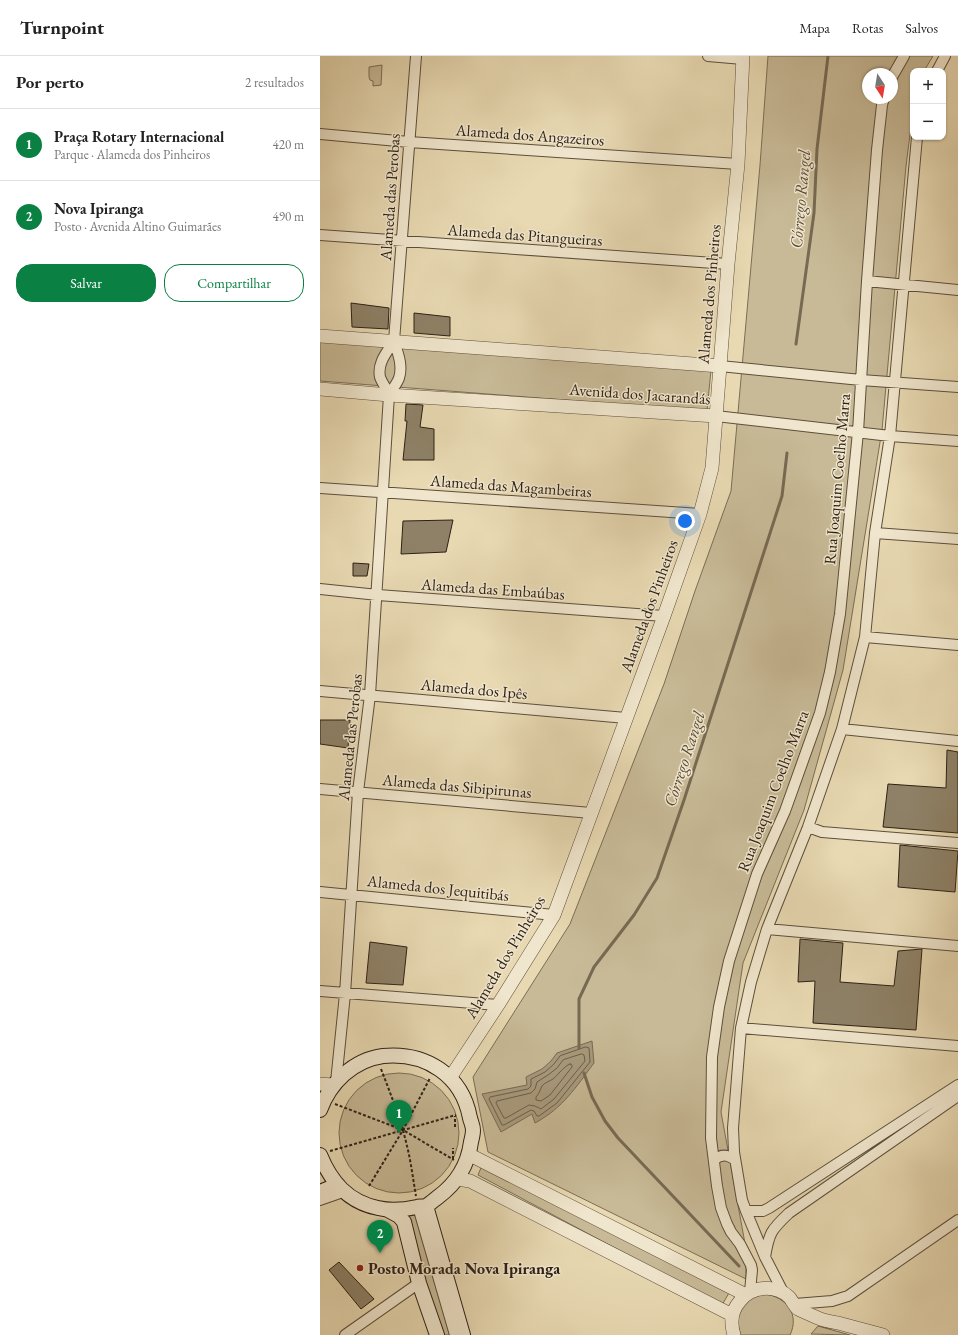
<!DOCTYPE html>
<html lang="pt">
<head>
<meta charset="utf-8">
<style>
	:root { --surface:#fff; --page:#f2f2f2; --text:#222; --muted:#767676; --line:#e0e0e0; --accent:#0b8043 }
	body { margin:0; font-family:"EB Garamond",serif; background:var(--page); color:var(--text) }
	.controls { position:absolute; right:12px; top:12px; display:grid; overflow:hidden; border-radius:8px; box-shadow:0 1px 3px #0004 }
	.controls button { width:36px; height:36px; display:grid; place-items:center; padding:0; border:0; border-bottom:1px solid var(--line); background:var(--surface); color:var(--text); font:20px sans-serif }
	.compass { position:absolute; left:542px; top:12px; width:36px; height:36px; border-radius:50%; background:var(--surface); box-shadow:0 1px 3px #0004; rotate:168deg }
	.you { position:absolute; left:365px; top:465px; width:14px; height:14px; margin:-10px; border:3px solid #fff; border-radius:50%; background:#1a73e8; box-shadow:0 0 0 6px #1a73e833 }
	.badge { display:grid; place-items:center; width:26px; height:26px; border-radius:50%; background:var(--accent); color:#fff; font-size:13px; font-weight:700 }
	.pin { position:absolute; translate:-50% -33px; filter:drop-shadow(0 1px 2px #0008) }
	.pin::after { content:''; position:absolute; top:21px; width:14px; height:12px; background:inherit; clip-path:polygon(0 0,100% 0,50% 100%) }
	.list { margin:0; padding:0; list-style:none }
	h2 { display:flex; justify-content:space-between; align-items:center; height:52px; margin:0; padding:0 16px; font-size:17px }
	h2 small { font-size:13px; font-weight:400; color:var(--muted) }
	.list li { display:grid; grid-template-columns:26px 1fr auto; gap:12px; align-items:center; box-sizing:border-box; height:72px; padding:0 16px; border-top:1px solid var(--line) }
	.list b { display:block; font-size:15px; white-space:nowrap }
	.list p { margin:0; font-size:13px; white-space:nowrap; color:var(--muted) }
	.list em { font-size:13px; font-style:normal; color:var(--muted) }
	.actions { display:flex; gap:8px; padding:12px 16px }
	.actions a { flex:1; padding:9px 0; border:1px solid var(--accent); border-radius:16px; text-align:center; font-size:14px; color:var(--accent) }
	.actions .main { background:var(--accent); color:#fff }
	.map { position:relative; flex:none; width:638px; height:1279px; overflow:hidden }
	header { display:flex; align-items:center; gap:24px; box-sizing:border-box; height:56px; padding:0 20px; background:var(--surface); border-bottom:1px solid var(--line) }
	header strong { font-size:19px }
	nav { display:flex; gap:22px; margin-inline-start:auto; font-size:14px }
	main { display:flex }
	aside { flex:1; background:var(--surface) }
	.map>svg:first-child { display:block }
	.green { fill:#c8ba97; stroke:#7a6e56; fill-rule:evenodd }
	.water { fill:#a89a7d; stroke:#776a53 }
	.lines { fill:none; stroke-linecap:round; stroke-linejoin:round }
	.shore { stroke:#6a5e49; stroke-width:1 }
	.stream { stroke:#776a53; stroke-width:3 }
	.building { fill:#8e8167; stroke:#2d2115 }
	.pedestrian-casing { stroke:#5c4f3c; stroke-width:10 }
	.minor-casing { stroke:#5c4f3c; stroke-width:12 }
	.tertiary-casing { stroke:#5c4f3c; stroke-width:14 }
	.secondary-casing { stroke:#2d2115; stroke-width:16 }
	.path { stroke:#2d2115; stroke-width:2; stroke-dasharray:3 2; stroke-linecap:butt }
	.pedestrian { stroke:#f0e6cd; stroke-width:8 }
	.minor { stroke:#f0e6cd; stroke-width:10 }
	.tertiary { stroke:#f0e6cd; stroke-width:13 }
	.secondary { stroke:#f0e6cd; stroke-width:14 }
	.poi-dot { fill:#8f2418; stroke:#f0e6cd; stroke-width:1.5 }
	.labels { text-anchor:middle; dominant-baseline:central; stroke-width:3; stroke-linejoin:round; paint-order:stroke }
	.street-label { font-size:16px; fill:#2d2115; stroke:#f0e6cd }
	.poi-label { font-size:16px; font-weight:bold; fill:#2d2115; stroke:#f0e6cd; text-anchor:start }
	.water-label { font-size:17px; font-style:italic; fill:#584b39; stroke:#f0e6cd }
</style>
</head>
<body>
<header>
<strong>Turnpoint</strong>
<nav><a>Mapa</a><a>Rotas</a><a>Salvos</a></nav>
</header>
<main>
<aside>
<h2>Por perto<small>2 resultados</small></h2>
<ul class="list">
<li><span class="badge">1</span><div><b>Praça Rotary Internacional</b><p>Parque · Alameda dos Pinheiros</p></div><em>420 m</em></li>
<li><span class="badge">2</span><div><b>Nova Ipiranga</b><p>Posto · Avenida Altino Guimarães</p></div><em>490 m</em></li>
</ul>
<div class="actions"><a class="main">Salvar</a><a>Compartilhar</a></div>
</aside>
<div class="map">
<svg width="638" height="1279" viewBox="0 0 638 1279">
	<rect width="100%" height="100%" fill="#e8d9b2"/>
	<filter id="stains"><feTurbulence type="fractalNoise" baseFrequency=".005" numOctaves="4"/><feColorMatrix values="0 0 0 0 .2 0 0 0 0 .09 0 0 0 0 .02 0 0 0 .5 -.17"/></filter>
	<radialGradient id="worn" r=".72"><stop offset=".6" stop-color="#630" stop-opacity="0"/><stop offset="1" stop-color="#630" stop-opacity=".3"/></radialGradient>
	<path class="green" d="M448 0H613L604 15H593V55L586 110 562 374 523 614 484 754 423 907 401 1056 426 1193V1223L168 1096 153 1021 250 868 344 628 375 535 411 435 440 109ZM548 18H572V42H548Z
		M62 9 61 29 53 30V25L50 24 49 21V11Z
		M0 285 391 314 387 355 0 325Z
		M19 1077a60 60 0 1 1 120 0a60 60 0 1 1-120 0Z
		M163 1107 409 1237 402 1249 158 1119Z
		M99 1151 140 1279H123L84 1157Z
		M445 1238C466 1241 480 1258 470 1279H421C412 1258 424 1242 445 1238Z
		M498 1270 530 1279 491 1278Z"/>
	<path class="water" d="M272 985 274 1007C256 1031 243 1052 215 1067L212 1058 181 1076 162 1038 207 1029 206 1021 222 1013 231 1005 237 997Z"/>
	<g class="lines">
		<path class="shore" d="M266 991 269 992 270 1006 237 1047 219 1060H217L214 1055 211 1054 184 1069H182L169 1043 170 1041 208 1033 211 1030V1023L225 1016 234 1008 240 1000Z
			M262 998 264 999 265 1005 234 1043 221 1053 215 1050 209 1049 186 1062H184L176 1047 177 1045 211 1037 215 1033 217 1026 228 1019 237 1012 243 1004Z
			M250 1008 252 1009V1011L230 1039 221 1045 216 1044V1041C219 1038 220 1034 222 1030 224 1027 230 1025 233 1023 238 1019 244 1010 250 1008Z"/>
		<path class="stream" d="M476 288 494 157 497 93 508 0
			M259 992V943L274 911 314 859 337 822 364 744 462 440 467 397
			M264 1017 272 1041 285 1065 298 1082 419 1210"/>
	</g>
	<path class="building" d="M31 247 69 252 68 273 32 271Z
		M94 257 130 261V280L94 277Z
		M86 348 103 349 100 371 114 373V404H83L87 365H85Z
		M133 464 126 496 81 498 83 465Z
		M33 507 49 508 47 520H33Z
		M0 664H30L28 692 0 688Z
		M627 694 638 696V777L563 771 568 728 626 732Z
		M580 789 638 795 635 836 578 831Z
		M480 883 523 887 520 926 574 930 578 895 602 893 596 974 493 967 495 925 478 926Z
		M50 886 87 891 83 929 46 927Z
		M19 1206 54 1243 41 1253 9 1214Z"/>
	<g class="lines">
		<g class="pedestrian-casing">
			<path id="pedestrian" d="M0 1145 23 1137 27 1140
				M97 1151 134 1279"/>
		</g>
		<g class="minor-casing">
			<path id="minor" d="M388 0 423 3
				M617 15 625 0
				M572 21 584 0
				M0 78 89 86 418 108
				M0 179 408 208
				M547 225 638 234
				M400 310 541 324 638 331
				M69 339C67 333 62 327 60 321 57 307 67 296 74 285
				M396 360 570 380 638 385
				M0 432 380 458
				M555 477 638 483
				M0 533 58 539 344 560
				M545 581 638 589
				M0 635 306 662
				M522 673 638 685
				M0 733 271 757
				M488 771 502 776 638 787
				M0 836 234 859
				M447 873 638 890
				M0 935 178 949
				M421 972 638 990
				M16 1026 25 938 38 736 50 639 69 339C72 333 77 328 79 322 83 310 78 297 74 285L96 0
				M394 1104C401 1098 407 1098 415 1104
				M426 1155H443L449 1152 638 1029
				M445 1201C449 1177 451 1174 469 1157L638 1040
				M430 1236 432 1214 431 1209 420 1188 411 1176 407 1168 401 1152 397 1130 391 1082 392 1001 399 951 409 905 437 818 465 755 500 657 510 616 520 558 538 376 547 225 557 94 562 49 564 42
				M463 1236 445 1201 426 1155 422 1144 414 1096 413 1072 421 972 431 926 447 873 488 771 522 673 545 581 555 477 570 380 597 81
				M475 1248 512 1245 528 1240 638 1164
				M25 1279 99 1227"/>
		</g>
		<g class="tertiary-casing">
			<path id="tertiary" d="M0 280 400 310
				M0 333 69 339 396 360
				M130 1022 178 949 234 859 344 560 380 458 392 412 408 208 418 108 423 0
				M0 1028 13 1029
				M150 1099 426 1239
				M137 1123 150 1125 412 1259
				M414 1279C410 1266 411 1255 420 1245 431 1230 455 1228 469 1241 472 1244 474 1250 478 1253 484 1256 491 1259 498 1262 504 1265 512 1266 518 1267 533 1271 548 1275 563 1279"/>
		</g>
		<g class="secondary-casing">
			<path id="secondary" d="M0 1054C10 1027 33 1004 63 1000 106 996 142 1019 150 1062 151 1066 153 1070 153 1074 153 1078 152 1082 151 1086 148 1109 137 1127 118 1141 114 1144 110 1148 106 1150 103 1151 99 1150 97 1151 83 1154 71 1155 58 1152 28 1146 11 1126 0 1099
				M0 1136 17 1129
				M106 1150 143 1279
				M68 1154 79 1160 84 1166 99 1227 117 1279"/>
		</g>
		<path class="path" d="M61 1013C71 1039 81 1064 87 1090 91 1106 93 1123 96 1140
			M15 1048 83 1074 134 1104
			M135 1071V1060
			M10 1095 136 1059
			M133 1103V1092
			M49 1130 83 1074 110 1022"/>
		<use href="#pedestrian" class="pedestrian"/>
		<use href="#minor" class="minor"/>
		<use href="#tertiary" class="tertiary"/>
		<use href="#secondary" class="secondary"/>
	</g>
	<circle class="poi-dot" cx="40" cy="1212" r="4"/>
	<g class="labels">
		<g class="street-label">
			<text transform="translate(210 79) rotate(4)">Alameda dos Angazeiros</text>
			<text transform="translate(70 141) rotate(-86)">Alameda das Perobas</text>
			<text transform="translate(205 179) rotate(4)">Alameda das Pitangueiras</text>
			<text transform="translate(389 238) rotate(-85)">Alameda dos Pinheiros</text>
			<text transform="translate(320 338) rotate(4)">Avenida dos Jacarandás</text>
			<text transform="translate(517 423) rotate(-85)">Rua Joaquim Coelho Marra</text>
			<text transform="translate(191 430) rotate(4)">Alameda das Magambeiras</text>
			<text transform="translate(173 533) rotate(4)">Alameda das Embaúbas</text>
			<text transform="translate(329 550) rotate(-70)">Alameda dos Pinheiros</text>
			<text transform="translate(154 633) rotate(5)">Alameda dos Ipês</text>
			<text transform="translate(30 681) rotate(-84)">Alameda das Perobas</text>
			<text transform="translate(137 730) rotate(5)">Alameda das Sibipirunas</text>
			<text transform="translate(453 735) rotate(-69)">Rua Joaquim Coelho Marra</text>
			<text transform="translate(118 832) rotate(6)">Alameda dos Jequitibás</text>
			<text transform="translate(185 901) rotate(-59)">Alameda dos Pinheiros</text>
		</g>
		<g class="poi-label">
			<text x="48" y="1212">Posto Morada Nova Ipiranga</text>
		</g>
		<g class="water-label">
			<text transform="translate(480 143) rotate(-85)">Córrego Rangel</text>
			<text transform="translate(364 703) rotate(-72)">Córrego Rangel</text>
		</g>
	</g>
	<rect width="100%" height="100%" filter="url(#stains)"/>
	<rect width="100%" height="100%" fill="url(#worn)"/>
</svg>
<div class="controls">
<button>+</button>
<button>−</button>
</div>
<svg class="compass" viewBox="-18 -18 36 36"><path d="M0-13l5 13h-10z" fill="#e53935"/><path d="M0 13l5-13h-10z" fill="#767676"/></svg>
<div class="you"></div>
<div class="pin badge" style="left:79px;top:1077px">1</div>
<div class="pin badge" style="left:60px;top:1197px">2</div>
</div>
</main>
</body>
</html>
